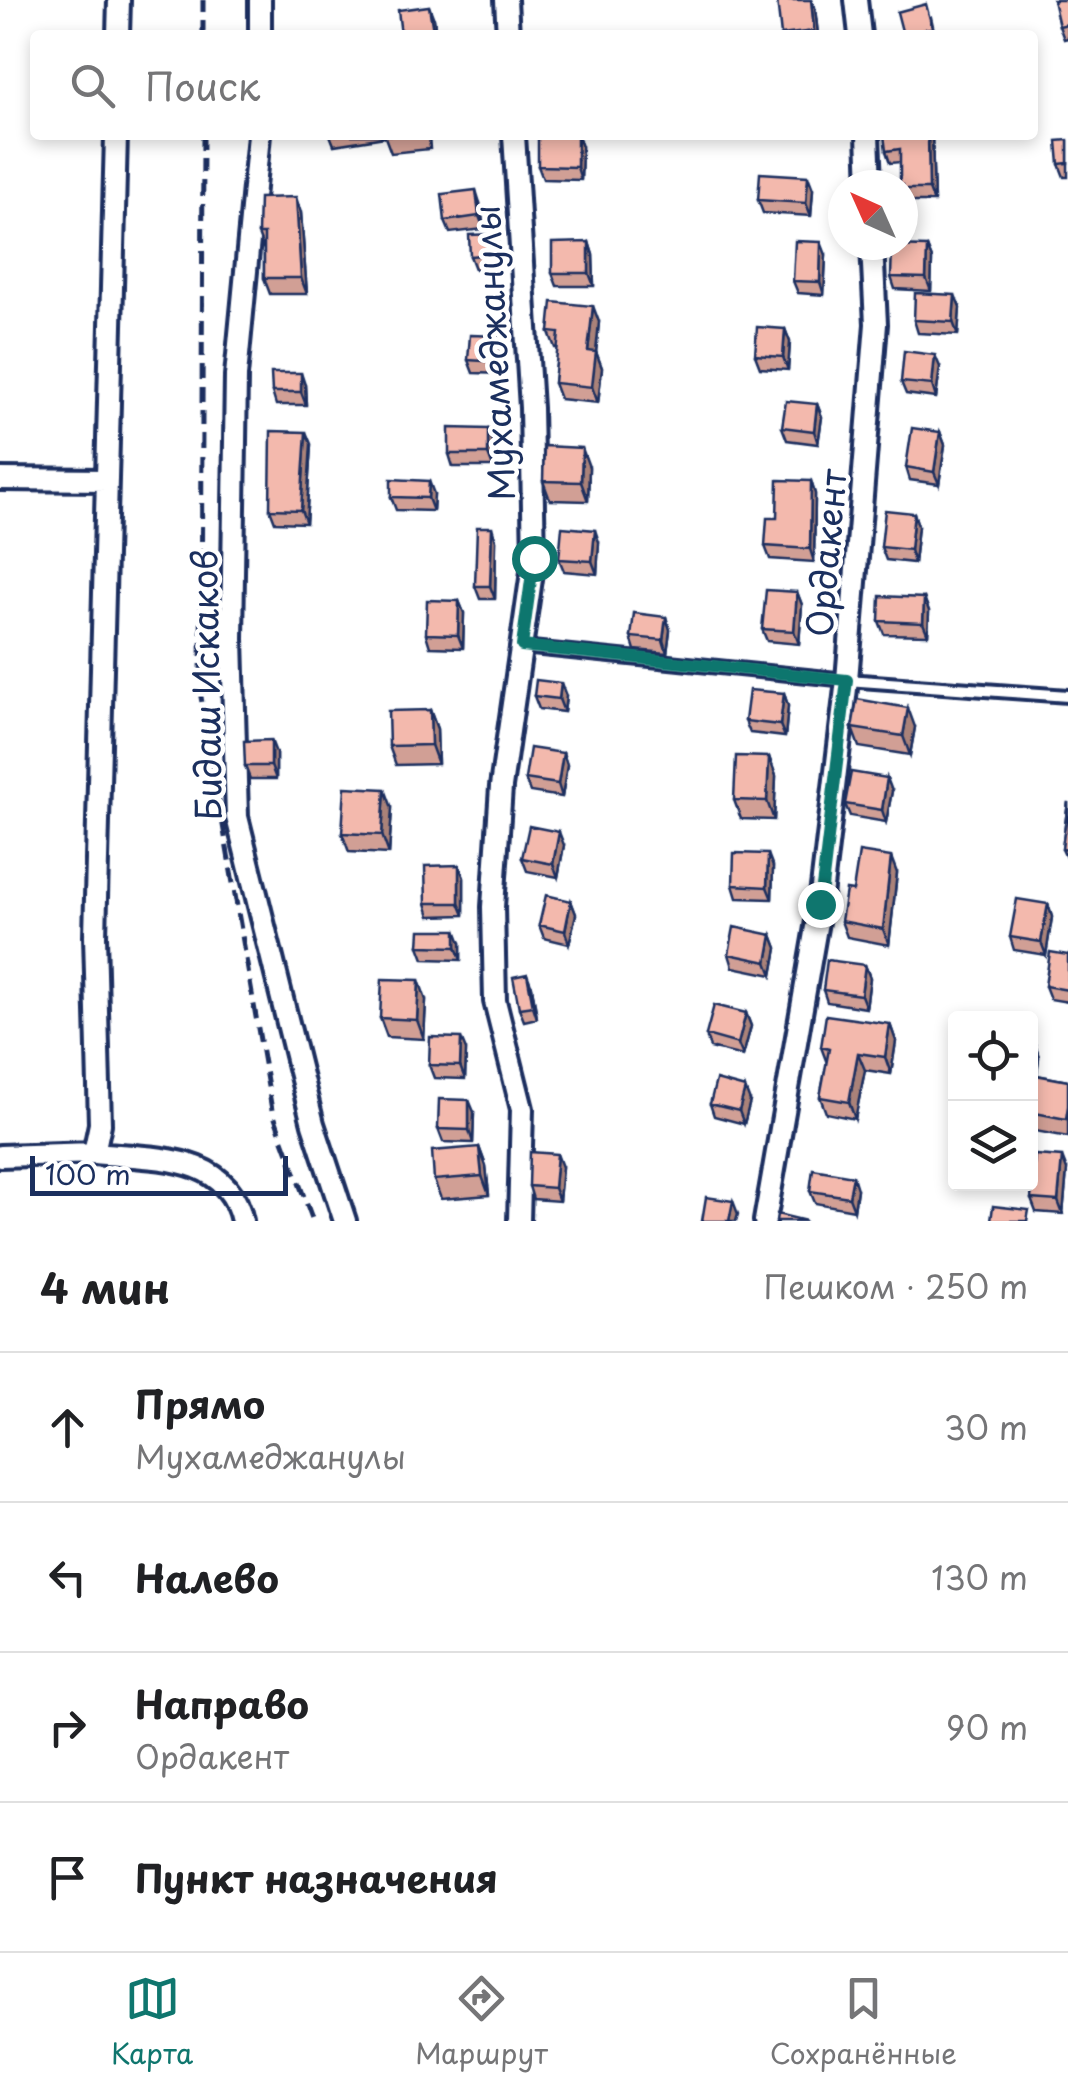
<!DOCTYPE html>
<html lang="ru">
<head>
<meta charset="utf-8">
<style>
	:root { --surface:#fff; --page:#f2f2f2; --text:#202124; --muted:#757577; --line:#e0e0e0; --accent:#0f766e }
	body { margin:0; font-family:"Playpen Sans",sans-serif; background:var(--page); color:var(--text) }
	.controls { position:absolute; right:30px; bottom:30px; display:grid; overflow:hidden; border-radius:10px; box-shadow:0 5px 15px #0003 }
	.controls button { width:90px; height:90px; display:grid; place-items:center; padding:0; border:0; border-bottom:2px solid var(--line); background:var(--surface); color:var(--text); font:50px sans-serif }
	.compass { position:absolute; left:828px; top:170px; width:90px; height:90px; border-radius:50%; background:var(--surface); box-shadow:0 5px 15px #0003; rotate:315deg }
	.scale { position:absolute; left:30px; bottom:25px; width:258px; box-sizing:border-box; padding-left:10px; border:5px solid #1b2f5e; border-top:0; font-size:28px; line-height:35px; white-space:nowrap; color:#1b2f5e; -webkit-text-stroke:8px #fff; paint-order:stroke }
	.stop { position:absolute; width:30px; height:30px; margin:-22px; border:8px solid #0f766e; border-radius:50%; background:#fff }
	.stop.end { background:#0f766e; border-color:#fff; box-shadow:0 2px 10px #0008 }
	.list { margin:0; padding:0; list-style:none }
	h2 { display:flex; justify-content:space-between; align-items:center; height:130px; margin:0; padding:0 40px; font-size:42px }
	h2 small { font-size:32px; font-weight:400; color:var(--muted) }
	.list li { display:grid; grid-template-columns:65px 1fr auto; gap:30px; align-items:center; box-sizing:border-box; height:150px; padding:0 40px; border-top:2px solid var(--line) }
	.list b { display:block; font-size:38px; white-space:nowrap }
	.list p { margin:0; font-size:32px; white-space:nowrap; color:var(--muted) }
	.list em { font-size:32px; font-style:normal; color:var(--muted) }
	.icon { flex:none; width:55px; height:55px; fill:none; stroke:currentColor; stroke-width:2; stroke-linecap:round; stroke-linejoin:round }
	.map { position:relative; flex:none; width:1068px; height:1221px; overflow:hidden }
	.search { position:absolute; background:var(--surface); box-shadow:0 5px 15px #0003; left:30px; right:30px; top:30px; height:110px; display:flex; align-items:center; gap:25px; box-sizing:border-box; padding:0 35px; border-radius:10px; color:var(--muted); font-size:38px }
	.sheet { height:730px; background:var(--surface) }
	nav { display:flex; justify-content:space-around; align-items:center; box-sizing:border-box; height:140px; border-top:2px solid var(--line); background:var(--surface); font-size:28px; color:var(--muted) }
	nav a { display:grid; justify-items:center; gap:5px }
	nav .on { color:var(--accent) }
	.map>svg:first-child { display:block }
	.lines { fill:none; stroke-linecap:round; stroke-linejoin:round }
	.service-casing { stroke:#1b2f5e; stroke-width:18 }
	.minor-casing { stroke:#1b2f5e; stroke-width:28 }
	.service { stroke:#fff; stroke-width:10 }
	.minor { stroke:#fff; stroke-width:20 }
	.rail { stroke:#1b2f5e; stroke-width:5; stroke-dasharray:15 8; stroke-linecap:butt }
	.wall { fill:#d19f95; stroke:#1b2f5e; stroke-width:2.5 }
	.shaded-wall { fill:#aa8279; stroke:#1b2f5e; stroke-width:2.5 }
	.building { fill:#f3b9ad; stroke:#1b2f5e; stroke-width:2.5 }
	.route { stroke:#0f766e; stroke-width:12 }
	.labels { text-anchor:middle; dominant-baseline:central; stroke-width:9; stroke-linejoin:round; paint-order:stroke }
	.street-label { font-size:35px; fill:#1b2f5e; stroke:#fff }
</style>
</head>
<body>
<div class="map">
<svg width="1068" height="1221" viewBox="0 0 1068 1221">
	<rect width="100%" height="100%" fill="#fff"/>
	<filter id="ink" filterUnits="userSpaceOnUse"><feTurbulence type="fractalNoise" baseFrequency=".01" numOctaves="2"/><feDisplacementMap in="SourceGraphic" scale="20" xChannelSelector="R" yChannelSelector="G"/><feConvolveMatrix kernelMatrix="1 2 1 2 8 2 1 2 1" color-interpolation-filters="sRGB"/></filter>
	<g filter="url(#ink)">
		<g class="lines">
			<g class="service-casing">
				<path id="service" d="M522 647 847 680 1068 696"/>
			</g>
			<g class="minor-casing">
				<path id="minor" d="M260 0V35
					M506 0 508 35
					M856 0 860 35
					M118 35 119 0
					M116 135 95 936 100 1124 94 1153C149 1159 228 1151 242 1221
					M259 135 236 376 232 639 237 817 313 1124 345 1221
					M514 135 531 408 534 558 501 787 493 907 495 1001 522 1109 519 1221
					M868 135 870 185
					M0 479 107 480
					M0 1156 94 1153
					M765 1221 820 904 847 680 876 324 872 245"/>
			</g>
			<use href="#service" class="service"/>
			<use href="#minor" class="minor"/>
			<path class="rail" d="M203 35V0
				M203 135 201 697 272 1110 313 1221"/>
		</g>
		<path class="wall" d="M1068 0V38L1064 39 1059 26Z
			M815 8 818 35H781Z
			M931 17 935 35H903Z
			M434 19 436 35H401Z
			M330 135H429L430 149 391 153 385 137 334 145Z
			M932 135 934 202H905L900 162 890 163 886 151Z
			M1068 140V177H1064L1059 164Z
			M582 147 581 180 543 179 538 166Z
			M813 189 811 216 763 213 758 200Z
			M480 203 484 229 450 233 445 221Z
			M301 213 307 294H270L264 278V250L258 234Z
			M589 242 593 255 594 286H557L552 273Z
			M499 246 501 267 475 269 470 256Z
			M927 247 932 259 931 291 895 289 891 277Z
			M826 255 824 295 798 293 793 281Z
			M960 307 958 335 918 333 914 320Z
			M599 322 596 352 602 368 598 403 560 399 554 383 558 348H555L549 332Z
			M785 329 790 342 788 370 760 368 755 355Z
			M501 336 505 349 504 374 473 373 468 360Z
			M940 367 936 398 906 394 901 382Z
			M305 385 306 405H276L272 392Z
			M817 404 822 417 818 444 787 440 782 427Z
			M488 429 493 442V467H453L449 454Z
			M940 432 945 445 939 484 910 480 906 467Z
			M311 444 306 523 275 522 270 509Z
			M589 467 588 501 550 500 543 481Z
			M811 481 815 494 814 562 770 559 765 546 777 518Z
			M434 494 433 511 396 510 391 497Z
			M914 513 918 526 914 563 886 560 881 547Z
			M496 540 495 599H480L475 586Z
			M599 542 597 574 564 571 559 559Z
			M797 592 802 605 799 644 767 641 762 629Z
			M924 598 929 611 928 635 884 634 879 621Z
			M459 601 464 613 463 648 430 647 426 634Z
			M666 617 670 630 667 653 635 650 631 637Z
			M784 693 788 706 785 737 750 733 745 721Z
			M534 696H566L564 712 539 709Z
			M430 710 437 729 438 764 396 765 389 746Z
			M915 727 910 755 859 747 852 728Z
			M276 753V779H250L245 766Z
			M563 753 567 765 562 797 530 792 525 779Z
			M769 757 776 776 774 820 741 819 734 800Z
			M892 791 886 822 850 816 845 804Z
			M1068 802V862L1062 849Z
			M392 808 389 854 349 852 342 833Z
			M564 845 558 877 527 871 522 858Z
			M459 865 464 878V915L430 916 426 903Z
			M773 867 772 899 737 898 733 885Z
			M897 873 889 945 847 937 841 921 853 891Z
			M571 901 576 914 569 944 544 938 539 925Z
			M1048 904 1052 917 1046 955 1014 950 1010 937Z
			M772 935 777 948 772 975 733 967 729 954Z
			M461 943V960L424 959 419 946Z
			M1068 955V1002L1050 999 1045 986Z
			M865 965 870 978 866 1008 827 1002 823 990Z
			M532 987 537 1018 524 1021 519 1008Z
			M426 1000 424 1039 387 1037 380 1018Z
			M746 1013 751 1026 743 1056 710 1048 706 1035Z
			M890 1024 896 1041 891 1074 865 1070 855 1119 826 1113 820 1097 827 1063 821 1047Z
			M1030 1037 1033 1038 1039 1057 1037 1075 1068 1081V1137L1035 1131 1030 1118 1032 1092H1030Z
			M466 1050 465 1079 434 1078 429 1065Z
			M750 1101 744 1124 714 1116 710 1104Z
			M474 1112 473 1143 443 1142 438 1129Z
			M479 1147 486 1166 489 1195 441 1199 434 1180Z
			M562 1167 559 1201 533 1199 529 1186Z
			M1067 1170 1063 1214 1036 1212 1031 1199Z
			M857 1189 854 1210 815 1203 810 1191Z"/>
		<path class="shaded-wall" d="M811 0 815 8 818 35H816L814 31Z
			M429 6 434 19 436 35H434L433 31Z
			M578 135 582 147 581 180 577 167Z
			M928 135H932L934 202 929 189Z
			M808 176 813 189 811 216 806 203Z
			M476 190 480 203 484 229 479 216Z
			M296 197 301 213 307 294 301 278Z
			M495 234 499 246 501 267 496 254Z
			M589 242 593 255 594 286 589 273Z
			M821 242 826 255 824 295 820 282Z
			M927 247 932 259 931 291 926 278Z
			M955 295 960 307 958 335 953 322Z
			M593 306 599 322 596 352 602 368 598 403 592 387 588 351Z
			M785 329 790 342 788 370 783 357Z
			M501 336 505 349 504 374 500 362Z
			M935 355 940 367 936 398 932 385Z
			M301 373 305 385 306 405 301 392Z
			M817 404 822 417 818 444 814 431Z
			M488 429 493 442V467L488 454Z
			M306 432 311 444 306 523 301 510Z
			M940 432 945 445 939 484 934 472Z
			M582 448 589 467 588 501 581 482Z
			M429 481 434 494 433 511 428 498Z
			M811 481 815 494 814 562 810 549Z
			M914 513 918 526 914 563 910 550Z
			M492 527 496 540 495 599 490 586Z
			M595 530 599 542 597 574 592 561Z
			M797 592 802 605 799 644 794 631Z
			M924 598 929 611 928 635 923 623Z
			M459 601 464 613 463 648 458 635Z
			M666 617 670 630 667 653 663 640Z
			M561 683 566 696 564 712 559 699Z
			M784 693 788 706 785 737 780 725Z
			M908 708 915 727 910 755 903 736Z
			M430 710 437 729 438 764 431 745Z
			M271 740 276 753V779L271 766Z
			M563 753 567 765 562 797 558 784Z
			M769 757 776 776 774 820 767 801Z
			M887 778 892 791 886 822 882 810Z
			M385 789 392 808 389 854 382 835Z
			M559 832 564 845 558 877 553 864Z
			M768 854 773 867 772 899 767 887Z
			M891 857 897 873 889 945 883 929Z
			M459 865 464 878V915L459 903Z
			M571 901 576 914 569 944 565 931Z
			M1048 904 1052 917 1046 955 1041 942Z
			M456 930 461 943V960L456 947Z
			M772 935 777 948 772 975 767 962Z
			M865 965 870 978 866 1008 861 995Z
			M527 974 532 987 537 1018 533 1006Z
			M419 980 426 1000 424 1039 417 1020Z
			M746 1013 751 1026 743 1056 738 1044Z
			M890 1024 896 1041 891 1074 885 1057Z
			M461 1038 466 1050 465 1079 460 1066Z
			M1033 1038 1039 1057 1034 1093 1030 1083V1051Z
			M858 1053 865 1070 855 1119 849 1102Z
			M745 1088 750 1101 744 1124 739 1111Z
			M469 1100 474 1112 473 1143 469 1130Z
			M479 1147 486 1166 489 1195 482 1176Z
			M557 1154 562 1167 559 1201 554 1188Z
			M1062 1157 1067 1170 1063 1214 1058 1201Z
			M853 1176 857 1189 854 1210 849 1197Z
			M733 1201 738 1214 736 1221H729Z"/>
		<path class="building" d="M777 0H811L814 31 781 35Z
			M1053 0H1068V24L1059 26Z
			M926 4 932 27 925 29V35H903L897 12Z
			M429 6 433 31 401 35 398 10Z
			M538 135H577V167L538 166Z
			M884 135H928L929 189H903V185H900V149L886 151Z
			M1068 140V163L1059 164 1057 141Z
			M760 173 808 176 806 203 758 200Z
			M476 190 479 216 445 221 442 194Z
			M296 197 301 278H264V234H258L259 198Z
			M495 234 496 254 470 256 469 235Z
			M795 241 821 242 820 282 793 281Z
			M589 242V273H552V243Z
			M892 246 927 247 926 278 891 277Z
			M915 293 955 295 953 322 914 320Z
			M552 302 593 306 588 351 596 352 592 387 554 383 559 333 549 332Z
			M757 327 785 329 783 357 755 355Z
			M470 335 501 336 500 362 468 360Z
			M904 351 935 355 932 385 901 382Z
			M271 373H301V392H272Z
			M786 401 817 404 814 431 782 427Z
			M449 428 488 429V454H449Z
			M912 428 940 432 934 472 906 467Z
			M271 431 306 432 301 510 270 509Z
			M544 446 582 448 581 482 543 481Z
			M391 479 429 481 428 498 391 497Z
			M778 480 811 481 810 549 765 546 767 518H777Z
			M885 510 914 513 910 550 881 547Z
			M477 527H492L490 586H475Z
			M562 527 595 530 592 561 559 559Z
			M766 590 797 592 794 631 762 629Z
			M880 596 924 598 923 623 879 621Z
			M427 600 459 601 458 635 426 634Z
			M634 613 666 617 663 640 631 637Z
			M536 680 561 683 559 699 534 696Z
			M749 690 784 693 780 725 745 721Z
			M857 699 908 708 903 736 852 728Z
			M430 710 431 745 389 746 388 711Z
			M271 740V766H245L244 741Z
			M530 748 563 753 558 784 525 779Z
			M736 756 769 757 767 801 734 800Z
			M851 772 887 778 882 810 845 804Z
			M345 787 385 789 382 835 342 833Z
			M1068 802V850L1062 849Z
			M529 826 559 832 553 864 522 858Z
			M859 852 891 857 883 929 841 921 846 890 853 891Z
			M734 853 768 854 767 887 733 885Z
			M459 865V903H426L425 866Z
			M546 895 571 901 565 931 539 925Z
			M1017 899 1048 904 1041 942 1010 937Z
			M734 927 772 935 767 962 729 954Z
			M420 930H456V947L419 946Z
			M1050 952 1068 955V990L1045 986Z
			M827 960 865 965 861 995 823 990Z
			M527 974 533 1006 519 1008 513 977Z
			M382 979 419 980 417 1020 380 1018Z
			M714 1005 746 1013 738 1044 706 1035Z
			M826 1015 890 1024 885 1057 858 1053 849 1102 820 1097 829 1049 821 1047Z
			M430 1037 461 1038 460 1066 429 1065Z
			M1036 1075 1068 1081V1106L1066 1119 1030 1112V1101Z
			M716 1080 745 1088 739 1111 710 1104Z
			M439 1099 469 1100V1130L438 1129Z
			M479 1147 482 1176 434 1180 432 1151Z
			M530 1152 557 1154 554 1188 529 1186Z
			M1035 1155 1062 1157 1058 1201 1031 1199Z
			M813 1169 853 1176 849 1197 810 1191Z
			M706 1197 733 1201 729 1221H702Z
			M993 1206 1029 1210 1027 1221H991Z
			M777 1214 806 1221H776Z"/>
	</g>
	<g class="lines" filter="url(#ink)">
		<path class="route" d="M534 558 522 646 847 680 820 904"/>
	</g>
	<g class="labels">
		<g class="street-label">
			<text transform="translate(493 353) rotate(-93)">Мухамеджанулы</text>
			<text transform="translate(825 553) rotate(-85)">Ордакент</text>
			<text transform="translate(205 685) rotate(-91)">Бидаш Искаков</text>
		</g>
	</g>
</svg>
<div class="controls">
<button><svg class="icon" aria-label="locate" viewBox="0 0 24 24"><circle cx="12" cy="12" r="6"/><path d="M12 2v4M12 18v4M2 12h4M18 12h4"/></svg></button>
<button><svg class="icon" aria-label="layers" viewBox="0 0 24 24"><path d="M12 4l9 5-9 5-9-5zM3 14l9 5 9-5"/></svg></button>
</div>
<svg class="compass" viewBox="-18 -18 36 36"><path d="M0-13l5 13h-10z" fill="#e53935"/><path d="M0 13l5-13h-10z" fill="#757577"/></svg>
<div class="scale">100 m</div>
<div class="stop" style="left:534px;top:558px"></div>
<div class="stop end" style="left:820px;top:904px"></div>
<div class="search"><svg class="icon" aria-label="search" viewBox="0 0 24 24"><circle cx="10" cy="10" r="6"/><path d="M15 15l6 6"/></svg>Поиск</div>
</div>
<section class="sheet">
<h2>4 мин<small>Пешком · 250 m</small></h2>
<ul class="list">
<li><svg class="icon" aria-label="ahead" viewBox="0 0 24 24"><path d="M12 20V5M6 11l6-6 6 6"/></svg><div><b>Прямо</b><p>Мухамеджанулы</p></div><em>30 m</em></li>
<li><svg class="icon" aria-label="left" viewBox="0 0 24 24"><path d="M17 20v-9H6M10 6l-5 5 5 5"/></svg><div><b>Налево</b></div><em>130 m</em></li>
<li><svg class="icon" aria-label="right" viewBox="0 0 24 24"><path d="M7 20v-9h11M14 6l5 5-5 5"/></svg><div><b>Направо</b><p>Ордакент</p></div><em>90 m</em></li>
<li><svg class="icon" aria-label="arrive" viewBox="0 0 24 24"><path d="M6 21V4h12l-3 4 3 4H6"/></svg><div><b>Пункт назначения</b></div></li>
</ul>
</section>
<nav>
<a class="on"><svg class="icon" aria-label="map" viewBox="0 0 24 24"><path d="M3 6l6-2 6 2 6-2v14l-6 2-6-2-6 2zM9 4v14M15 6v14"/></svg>Карта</a>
<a><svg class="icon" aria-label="directions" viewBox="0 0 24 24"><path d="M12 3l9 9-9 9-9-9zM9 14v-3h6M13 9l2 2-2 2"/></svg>Маршрут</a>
<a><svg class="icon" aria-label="saved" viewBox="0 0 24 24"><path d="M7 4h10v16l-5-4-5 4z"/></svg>Сохранённые</a>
</nav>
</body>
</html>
